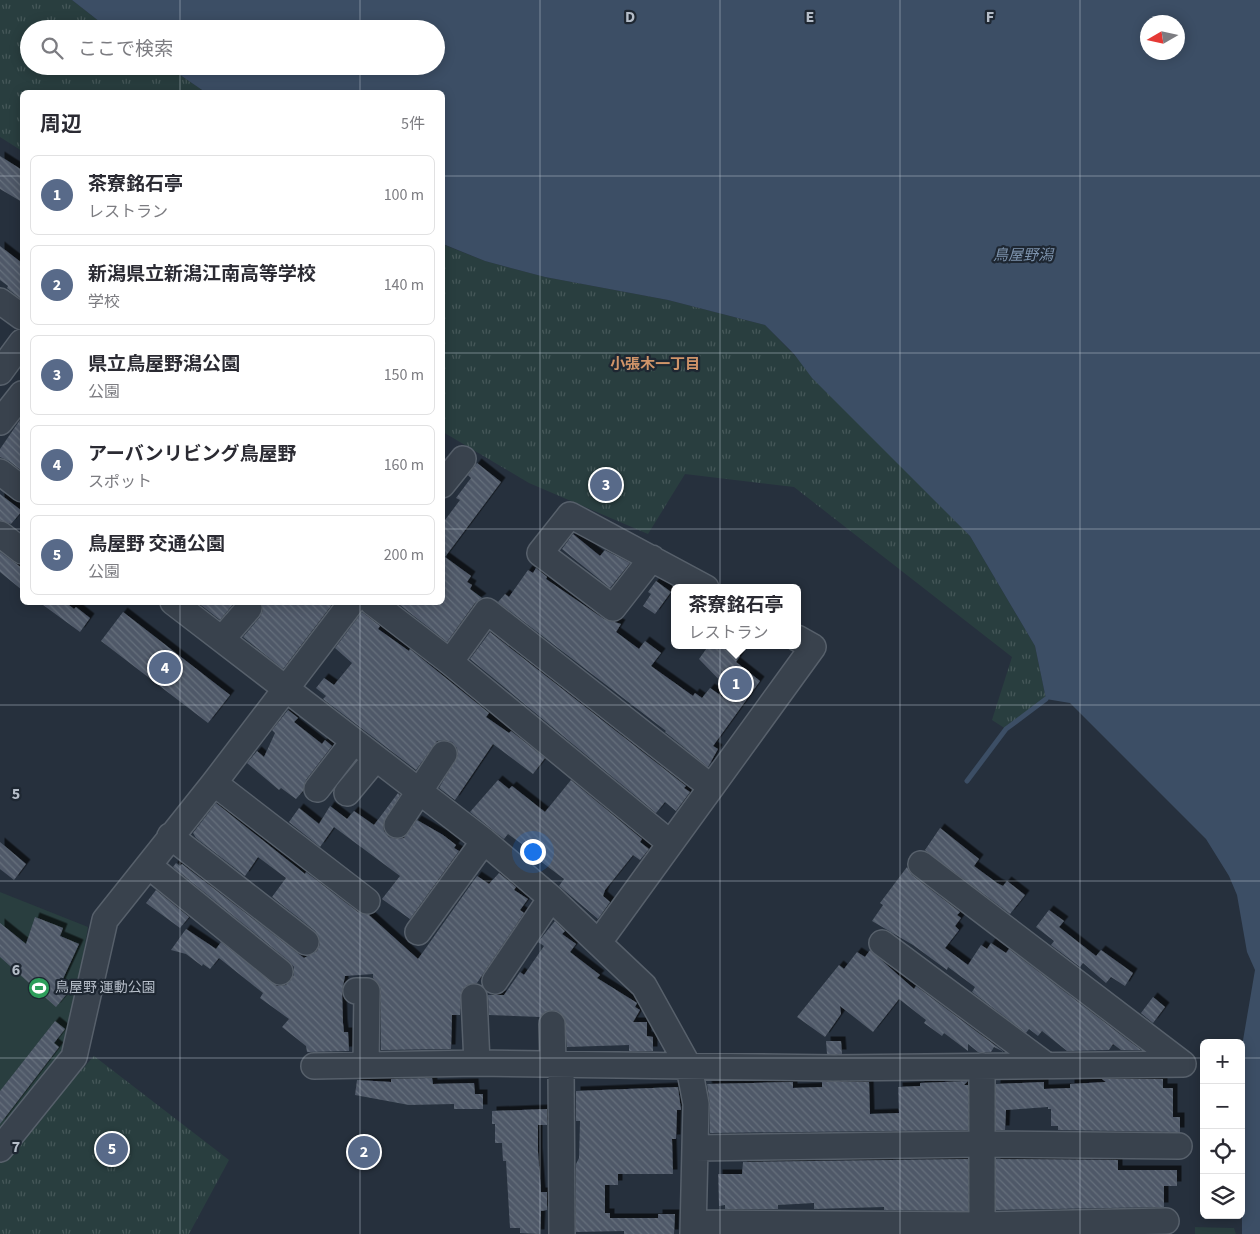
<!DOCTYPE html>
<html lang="ja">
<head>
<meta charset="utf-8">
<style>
	:root { --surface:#fff; --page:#f2f2f3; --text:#2b2b33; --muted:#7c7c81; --line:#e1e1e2; --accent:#586a89 }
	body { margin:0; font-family:"Source Sans 3","Noto Sans JP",sans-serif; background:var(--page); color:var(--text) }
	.controls { position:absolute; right:15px; bottom:15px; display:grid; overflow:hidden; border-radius:8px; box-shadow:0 2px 12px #0003 }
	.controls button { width:45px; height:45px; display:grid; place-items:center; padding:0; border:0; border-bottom:1px solid var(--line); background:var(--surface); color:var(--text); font:25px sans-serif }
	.compass { position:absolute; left:1140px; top:15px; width:45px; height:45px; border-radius:50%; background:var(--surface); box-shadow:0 2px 12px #0003; rotate:261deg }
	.you { position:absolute; left:532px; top:851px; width:18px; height:18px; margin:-12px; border:4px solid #fff; border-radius:50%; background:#1a73e8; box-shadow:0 0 0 8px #1a73e833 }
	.badge { display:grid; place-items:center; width:32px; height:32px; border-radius:50%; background:var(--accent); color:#fff; font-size:16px; font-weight:700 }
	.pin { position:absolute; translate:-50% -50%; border:2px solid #fff; box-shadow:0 1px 5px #0006 }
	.popup { position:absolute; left:671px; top:584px; width:130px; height:65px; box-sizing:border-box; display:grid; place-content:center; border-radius:8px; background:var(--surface); filter:drop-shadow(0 1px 4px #0005); font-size:16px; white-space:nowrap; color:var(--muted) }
	.popup b { font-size:19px; color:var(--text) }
	.popup::after { content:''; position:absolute; left:50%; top:100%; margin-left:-10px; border:10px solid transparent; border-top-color:var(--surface) }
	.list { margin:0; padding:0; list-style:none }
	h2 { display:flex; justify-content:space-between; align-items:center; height:65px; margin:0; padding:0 20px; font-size:21px }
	h2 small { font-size:16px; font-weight:400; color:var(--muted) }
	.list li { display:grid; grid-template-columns:32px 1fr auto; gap:15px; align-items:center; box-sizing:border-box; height:80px; margin:0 10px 10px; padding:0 10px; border:1px solid var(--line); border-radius:8px }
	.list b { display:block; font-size:19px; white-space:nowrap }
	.list p { margin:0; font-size:16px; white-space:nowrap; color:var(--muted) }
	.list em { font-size:16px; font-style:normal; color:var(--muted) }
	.icon { flex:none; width:28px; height:28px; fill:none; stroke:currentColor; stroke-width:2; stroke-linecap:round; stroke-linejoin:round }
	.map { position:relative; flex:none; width:1260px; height:1234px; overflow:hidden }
	.search { position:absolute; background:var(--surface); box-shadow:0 2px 12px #0003; left:20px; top:20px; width:425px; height:55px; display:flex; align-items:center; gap:12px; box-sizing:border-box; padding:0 18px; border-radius:28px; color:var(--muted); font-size:19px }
	.panel { position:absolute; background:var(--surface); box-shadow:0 2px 12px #0003; left:20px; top:90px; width:425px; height:515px; border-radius:8px }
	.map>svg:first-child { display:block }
	.grass { fill:#293e3f }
	.park { fill:url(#park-tufts) }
	.water { fill:#3c4e65; fill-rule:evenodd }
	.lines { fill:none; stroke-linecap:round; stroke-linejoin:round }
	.stream { stroke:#3c4e65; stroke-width:5 }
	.building { fill:url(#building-back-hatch); filter:url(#shadow) }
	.minor-casing { stroke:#57606b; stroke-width:28 }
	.minor { stroke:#39424d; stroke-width:25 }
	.grid { fill:none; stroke:#b5bdc8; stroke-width:1; stroke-opacity:0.55 }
	.labels { text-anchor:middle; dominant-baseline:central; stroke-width:4.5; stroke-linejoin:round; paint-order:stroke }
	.poi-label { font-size:14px; fill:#b5bdc8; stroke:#1e2732; text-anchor:start }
	.water-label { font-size:15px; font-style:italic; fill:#7e94ae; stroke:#1e2732 }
	.neighbourhood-label { font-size:15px; font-weight:bold; fill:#d09469; stroke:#1e2732 }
	.grid-label { font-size:16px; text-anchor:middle; font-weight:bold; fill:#b5bdc8; stroke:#1e2732; stroke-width:4.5; stroke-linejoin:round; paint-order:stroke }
</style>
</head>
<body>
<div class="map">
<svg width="1260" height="1234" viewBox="0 0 1260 1234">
	<defs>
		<pattern id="park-tufts" width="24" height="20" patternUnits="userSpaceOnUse" patternTransform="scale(1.25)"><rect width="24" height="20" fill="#293e3f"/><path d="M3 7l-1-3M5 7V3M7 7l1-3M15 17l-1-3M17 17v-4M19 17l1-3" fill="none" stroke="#465859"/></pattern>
		<pattern id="building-back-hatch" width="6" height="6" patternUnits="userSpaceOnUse" patternTransform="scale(1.25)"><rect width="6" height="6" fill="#4f5968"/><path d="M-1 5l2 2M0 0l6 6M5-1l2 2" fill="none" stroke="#666f7c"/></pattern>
		<filter id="shadow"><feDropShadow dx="4.5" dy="-4.5" stdDeviation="0" flood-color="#0009"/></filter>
	</defs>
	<rect width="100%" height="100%" fill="#26303d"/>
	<path class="grass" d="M0 892 88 927 67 1049 0 1133Z
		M1195 1227 1234 1228 1236 1234H1195Z"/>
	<path class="park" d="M0 0H72L109 29H29V66H167L205 92H22V151L0 137Z
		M442 244 485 261 545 277 668 300 765 325 970 536 1035 646 1046 699 1006 729 992 720 1012 657 794 487 685 474 648 534 529 483 443 432Z
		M94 1056 229 1160 189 1234H0V1162Z"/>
	<path class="water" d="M72 0H1260V1234H1242L1241 1052 1255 970 1247 952 1237 895 1229 876 1206 839 1070 703 1046 699 1035 646 970 536 812 378 794 354 765 325 668 300 545 277 485 261 443 244 442 92H205L167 66H436V29H109ZM1148 22H1178V52H1148Z"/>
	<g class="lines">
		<path class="stream" d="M967 781 1006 729 1046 699"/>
	</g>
	<path class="building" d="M0 156 22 170V202L0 189Z
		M0 246 22 263V300L7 288 8 286 0 280Z
		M22 417V471L9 461 0 457V449Z
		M477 463 501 482 445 557 471 576 467 582 472 585 470 589 482 598 475 603 447 642 396 602H442V524L460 500 456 498 471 478 468 475Z
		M0 494 22 511 11 524 0 520Z
		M573 534 600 556 605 550 630 563 610 588 562 549Z
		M0 552 22 568V590L0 572Z
		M536 568 547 577 546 579 604 619 621 624 616 632 639 649 645 641 661 653 651 666 693 696 695 693 702 698 710 688 723 697 729 690 699 659 709 645H725L740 656 736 662 760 681 713 746 718 749 708 767 665 732 666 731 498 602 505 594 509 597 528 570 533 573Z
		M656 581 671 592 655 614 643 606 651 594 648 592Z
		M39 602H65L74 609 76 607 90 618 80 632Z
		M197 602H235L220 620Z
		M262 602H334L283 669 243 637 260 617 263 610Z
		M123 612 230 695 208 723 101 641Z
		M362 612 380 626 378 629 409 651 410 649 489 713 486 717 509 733 511 731 545 758 533 774 493 744 455 800 439 788 458 755 457 748 452 742 444 740 437 741 416 770 323 699 326 696 316 688 324 678 334 685 352 663 335 648Z
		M490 632 686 786 684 788 690 792 676 811 665 802 656 813 470 659Z
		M288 710 298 718 294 722 322 744 325 740 332 746 306 780 303 791 296 799 281 788 279 790 247 763 257 751 264 757 275 733 272 730Z
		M498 780 509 789 512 786 545 812 571 780 642 839 640 842 649 849 640 860 633 855 605 890 603 896 610 902 598 919 559 886 564 879 539 860 541 858 508 834 504 839 470 812Z
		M398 793 400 795 383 824 384 831 389 837 397 839 404 838 417 820 443 835 456 845 454 848 459 851 410 919 382 899 400 876 334 827 320 847 289 822 299 808 319 824 330 806 347 819 354 811 374 825Z
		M216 803 305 874 306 872 358 912 369 915 418 959 477 876 489 884 499 873 516 887 514 890 528 899 520 910 524 913 477 983 467 985 462 990 460 1015H452L451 1049 381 1050V991L379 984 373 978V974L345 976 342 991 343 1023 344 1032H348L349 1051 307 1052 306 1046 282 1027 289 1019 260 998 263 993 219 958 210 969 203 964 202 966 186 954 171 950 186 929 216 949 221 942 277 986 286 985 294 975V967L289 961 173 867 176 863 180 866 182 864 304 958 317 951 320 944 319 937 315 931 272 897 286 878 258 857 245 876 196 838 193 833Z
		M940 828 979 859 974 866 997 883 1003 886 1007 881 1025 895 1010 914 925 850Z
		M0 842 26 864 14 880 0 869Z
		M907 867 912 875 960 912 957 915 961 918 955 926 959 930 945 948 968 965 981 945 987 949 991 943 1006 953 1009 949 1141 1050H1121L1113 1044 1109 1050 1067 1051 1042 1031 1038 1036 1029 1029 1026 1033 972 992 975 987 948 967 947 970 913 945 872 921 883 905 880 903Z
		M156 890 189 917 180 928 146 903Z
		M1049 910 1064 921 1059 927 1096 956 1101 950 1133 973 1125 986 1111 977 1106 983 1083 963 1080 967 1051 945 1054 941 1036 927Z
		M35 917 63 928 60 936 79 944 61 983 70 990 56 1007 0 957V923L26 944Z
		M555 921 565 931 562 934 576 944 570 952 600 975 597 978 637 1003 635 1007 640 1010 633 1022H647V1036L653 1037V1051H629V1045L567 1047 564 1017 559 1012 552 1010 545 1012 540 1017 489 1015 488 995H504L520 972 524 975 544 946 538 942Z
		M870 950 914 989 916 986 1004 1052 994 1047 991 1052H978L968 1044V1051L944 1033 942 1036 924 1023 926 1020 899 999 873 1032 840 1006 841 1014 825 1037 797 1017 839 965 844 969 857 952 865 957Z
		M1153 997 1165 1007 1153 1023 1141 1013Z
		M55 1021 65 1029 54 1043 59 1047 0 1124V1091Z
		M826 1041H841L842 1054H827Z
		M432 1078 433 1084 474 1083 475 1094H483V1109H454V1104L409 1105 355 1095 357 1080 391 1082V1079Z
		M1102 1079H1163V1088H1173V1117H1180V1132L1058 1130V1126H1051V1109H1048V1107L1006 1110 1005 1130H996V1084L1044 1082V1089L1070 1088V1084L1106 1082Z
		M968 1081 964 1085H968V1130L710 1133V1104L707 1084 793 1082V1088L822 1087V1082H869L870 1114 899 1113 898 1087 920 1086V1083Z
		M678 1087 681 1110H677L676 1139H672L673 1174H618V1185H605V1213H610V1218H658V1214H675L674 1234H624V1231L576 1232V1164L579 1158 580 1121H576V1091Z
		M547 1109V1125H538V1152L541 1192H547V1210L541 1211 540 1234 520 1233V1228H510L506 1161H503L502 1143H495V1124H492V1111Z
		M968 1159V1211L884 1210V1207L814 1209V1203L778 1205V1209H725V1205L719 1206 718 1174H742L743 1162Z
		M996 1159 1118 1160V1170H1177V1186H1164V1207L996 1210Z"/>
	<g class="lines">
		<g class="minor-casing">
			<path id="minor" d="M0 301 22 317
				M0 372 22 342
				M0 422 22 394
				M0 472 22 489
				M442 485 463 459
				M0 534 22 551
				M652 558 613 608 540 553 570 515 706 588
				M173 602 484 841 551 898 644 986 689 1067 696 1104 693 1234
				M372 602 450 662 670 843
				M222 639 249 608
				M450 662 487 611 711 787
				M214 783 367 901
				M317 789 354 741
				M347 793 376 758
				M397 825 444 754
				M170 836 306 942
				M921 864 1183 1064
				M149 866 280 972
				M418 932 484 841
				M599 942 813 647 797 638
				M882 943 1046 1065
				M495 981 551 898
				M356 991H367L366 1065
				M474 997 477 1063
				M552 1024 553 1064
				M561 1065 562 1234
				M314 1066 477 1063 834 1068 1183 1064
				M695 1148 982 1144 1179 1146
				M0 1149 74 1057 105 920 214 783 352 602
				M694 1223 982 1225 1166 1221
				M982 1234V1066"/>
		</g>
		<use href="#minor" class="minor"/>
	</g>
	<path class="grid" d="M180 0V29M360 0V29M540 0V1234M720 0V1234M900 0V1234M1080 0V1234M180 66V92M360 66V92M0 176H22M442 176H1260M0 353H22M442 353H1260M0 529H22M442 529H1260M180 602V1234M360 602V1234M0 705H1260M0 881H1260M0 1058H1204M1241 1058H1260"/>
	<defs>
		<g id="stadium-disc" transform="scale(1.125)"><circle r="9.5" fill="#2e9e5b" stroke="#1e2732"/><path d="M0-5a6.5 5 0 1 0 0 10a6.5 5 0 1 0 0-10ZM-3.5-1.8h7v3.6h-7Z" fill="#fff"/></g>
	</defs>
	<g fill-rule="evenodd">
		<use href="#stadium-disc" x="39" y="988"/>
	</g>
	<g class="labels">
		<g class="poi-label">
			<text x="55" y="988">鳥屋野 運動公園</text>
		</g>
		<g class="water-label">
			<text x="1023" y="255">鳥屋野潟</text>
		</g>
		<g class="neighbourhood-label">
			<text x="655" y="364">小張木一丁目</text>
		</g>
	</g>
	<g class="grid-label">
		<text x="630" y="22">D</text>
		<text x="810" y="22">E</text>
		<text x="990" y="22">F</text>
		<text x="16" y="799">5</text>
		<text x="16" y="975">6</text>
		<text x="16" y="1152">7</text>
	</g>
</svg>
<div class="controls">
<button>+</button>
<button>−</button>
<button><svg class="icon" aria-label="locate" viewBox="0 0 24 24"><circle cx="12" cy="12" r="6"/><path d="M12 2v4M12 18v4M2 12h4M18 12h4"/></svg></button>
<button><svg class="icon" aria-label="layers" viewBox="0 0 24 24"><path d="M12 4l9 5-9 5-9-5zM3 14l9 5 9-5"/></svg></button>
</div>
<svg class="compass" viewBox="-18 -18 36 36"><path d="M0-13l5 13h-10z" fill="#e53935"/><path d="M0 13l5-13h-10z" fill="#7c7c81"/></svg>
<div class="you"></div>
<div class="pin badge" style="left:736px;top:684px">1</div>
<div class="popup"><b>茶寮銘石亭</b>レストラン</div>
<div class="pin badge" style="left:364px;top:1152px">2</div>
<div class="pin badge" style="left:606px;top:485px">3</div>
<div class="pin badge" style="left:165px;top:668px">4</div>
<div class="pin badge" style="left:112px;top:1149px">5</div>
<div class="search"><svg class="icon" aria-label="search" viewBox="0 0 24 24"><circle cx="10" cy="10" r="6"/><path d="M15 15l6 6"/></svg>ここで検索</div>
<section class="panel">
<h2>周辺<small>5件</small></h2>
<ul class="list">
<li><span class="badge">1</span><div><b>茶寮銘石亭</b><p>レストラン</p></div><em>100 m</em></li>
<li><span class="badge">2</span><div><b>新潟県立新潟江南高等学校</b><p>学校</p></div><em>140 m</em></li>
<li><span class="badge">3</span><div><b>県立鳥屋野潟公園</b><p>公園</p></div><em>150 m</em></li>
<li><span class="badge">4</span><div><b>アーバンリビング鳥屋野</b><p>スポット</p></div><em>160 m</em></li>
<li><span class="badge">5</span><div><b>鳥屋野 交通公園</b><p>公園</p></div><em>200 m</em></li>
</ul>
</section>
</div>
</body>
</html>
